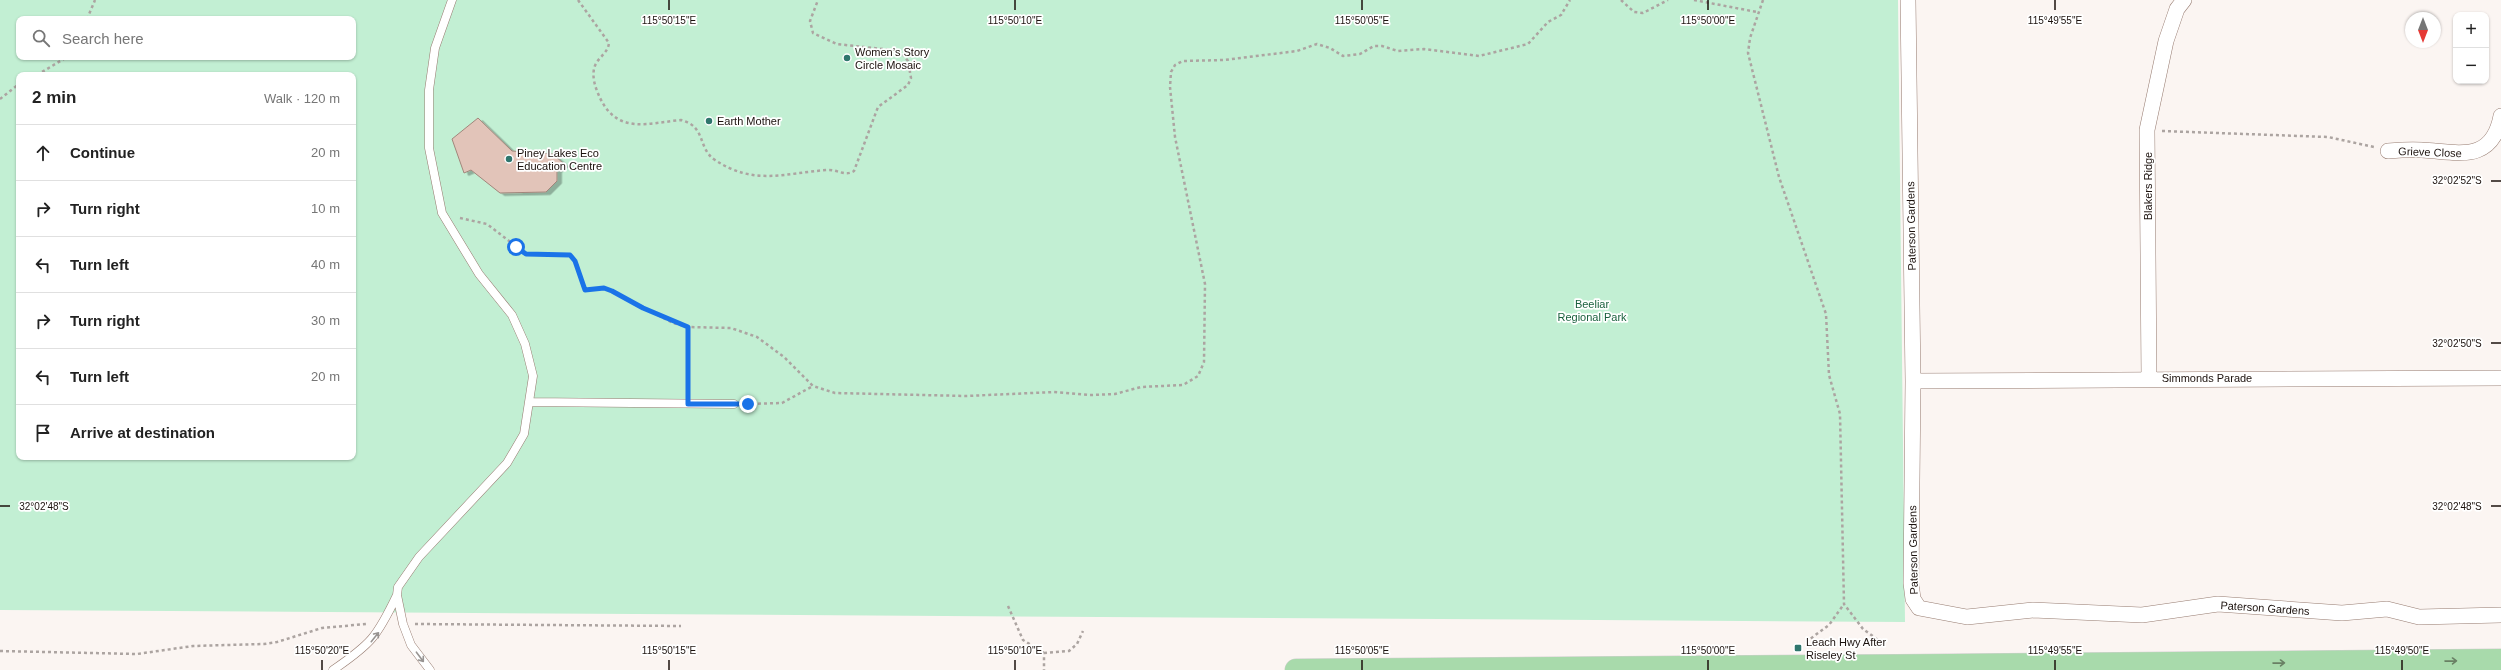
<!DOCTYPE html>
<html lang="en">
<head>
<meta charset="utf-8">
<style>
	:root { --surface:#fff; --page:#f6f6f6; --text:#222; --muted:#767676; --line:#e0e0e0 }
	body { margin:0; font-family:Arial,sans-serif; background:var(--page); color:var(--text) }
	.controls { position:absolute; right:12px; top:12px; display:grid; overflow:hidden; border-radius:8px; box-shadow:0 1px 3px #0004 }
	.controls button { width:36px; height:36px; display:grid; place-items:center; padding:0; border:0; border-bottom:1px solid var(--line); background:var(--surface); color:var(--text); font:20px sans-serif }
	.compass { position:absolute; left:2405px; top:12px; width:36px; height:36px; border-radius:50%; background:var(--surface); box-shadow:0 1px 3px #0004; rotate:180deg }
	.stop { position:absolute; width:12px; height:12px; margin:-9px; border:3px solid #1a73e8; border-radius:50%; background:#fff }
	.stop.end { background:#1a73e8; border-color:#fff; box-shadow:0 1px 4px #0008 }
	.list { margin:0; padding:0; list-style:none }
	h2 { display:flex; justify-content:space-between; align-items:center; height:52px; margin:0; padding:0 16px; font-size:17px }
	h2 small { font-size:13px; font-weight:400; color:var(--muted) }
	.list li { display:grid; grid-template-columns:26px 1fr auto; gap:12px; align-items:center; box-sizing:border-box; height:56px; padding:0 16px; border-top:1px solid var(--line) }
	.list b { display:block; font-size:15px; white-space:nowrap }
	.list em { font-size:13px; font-style:normal; color:var(--muted) }
	.icon { flex:none; width:22px; height:22px; fill:none; stroke:currentColor; stroke-width:2; stroke-linecap:round; stroke-linejoin:round }
	.map { position:relative; flex:none; width:2501px; height:670px; overflow:hidden }
	.search { position:absolute; background:var(--surface); box-shadow:0 1px 3px #0004; left:16px; top:16px; width:340px; height:44px; display:flex; align-items:center; gap:10px; box-sizing:border-box; padding:0 14px; border-radius:8px; color:var(--muted); font-size:15px }
	.panel { position:absolute; background:var(--surface); box-shadow:0 1px 3px #0004; left:16px; top:72px; width:340px; height:388px; border-radius:8px }
	.map>svg:first-child { display:block }
	.green { fill:#c2efd3; fill-rule:evenodd }
	.building { fill:#e2c4b9; stroke:#a1867b; filter:url(#shadow) }
	.lines { fill:none; stroke-linecap:round; stroke-linejoin:round }
	.service-casing { stroke:#977c71; stroke-width:9 }
	.minor-casing { stroke:#977c71; stroke-width:16 }
	.trunk-casing { stroke:#d1cfcf; stroke-width:23 }
	.path { stroke:#aca4a1; stroke-width:2.5; stroke-dasharray:3 3; stroke-linecap:butt }
	.service { stroke:#fff; stroke-width:8 }
	.minor { stroke:#fff; stroke-width:15 }
	.trunk { stroke:#a8daab; stroke-width:22 }
	.oneway { stroke:#989492 }
	.oneway2 { stroke:#698064 }
	.route { stroke:#1a73e8; stroke-width:5 }
	.ticks { fill:none; stroke:#1b110d; stroke-width:1.5 }
	.poi-dot { fill:#2f766d; stroke:#fff; stroke-width:1.5 }
	.labels { text-anchor:middle; dominant-baseline:central; stroke-width:3.5; stroke-linejoin:round; paint-order:stroke }
	.poi-label { font-size:11px; fill:#1b110d; stroke:#fff; text-anchor:start }
	.street-label { font-size:11px; fill:#1b110d; stroke:#fff }
	.park-label { font-size:11px; fill:#185f3c; stroke:#fff }
	.ticks-label { font-size:10px; text-anchor:middle; fill:#1b110d; stroke:#fff; stroke-width:3.5; stroke-linejoin:round; paint-order:stroke }
</style>
</head>
<body>
<div class="map">
<svg width="2501" height="670" viewBox="0 0 2501 670">
	<defs>
		<filter id="shadow"><feDropShadow dx="4.5" dy="2.5" stdDeviation="0" flood-color="#0004"/></filter>
	</defs>
	<rect width="100%" height="100%" fill="#fbf5f2"/>
	<path class="green" d="M0 0H1898L1905 622 0 610ZM19 19H353V57H19ZM19 75H353V457H19Z"/>
	<path class="building" d="M478 118 512 151 553 154 564 164 557 170V181L546 192 500 193 471 170 464 173 452 139Z"/>
	<g class="lines">
		<g class="service-casing">
			<path id="service" d="M530 402 734 404
				M333 670C371 644 377 637 397 595
				M430 670 411 645 403 624 397 595 398 587 419 557 507 463 524 434 533 376 525 344 512 315 479 274 442 213 429 148V90L435 48 452 0"/>
		</g>
		<g class="minor-casing">
			<path id="minor" d="M1908 0 1913 381 1911 583 1913 599 1919 608 1967 617 2033 610 2142 615 2218 604 2342 613 2387 609 2419 617 2501 615
				M2388 151C2399 150 2411 149 2422 150 2457 152 2492 164 2501 116
				M2149 378 2147 130 2166 41 2177 9 2184 0
				M1913 381 2501 378"/>
		</g>
		<g class="trunk-casing">
			<path id="trunk" d="M1296 670C1698 666 2099 665 2501 660"/>
		</g>
		<path class="path" d="M578 0 609 43C608 54 596 58 594 69 592 79 596 89 600 98 618 135 648 123 681 120 707 127 697 148 715 160 754 186 785 173 827 170 837 169 845 177 854 171L878 107 908 85 911 78 908 61 900 51 837 44 813 33 810 21 818 0
			M1621 0 1634 12 1643 13 1668 0
			M1694 0 1757 12
			M1763 0 1750 38 1748 53 1779 177 1826 314 1829 375 1840 414 1844 604 1863 629 1878 640 1879 646
			M87 19 95 0
			M37 75 67 57
			M0 99 19 84
			M2162 131 2328 137 2374 147
			M460 218 487 224 526 254 570 255 575 261 585 291 604 288 612 291 673 323 688 327 731 328 757 337 784 357 813 386 835 393 966 396 1054 392 1090 395 1115 394 1141 387 1183 385 1198 376 1204 362 1205 284 1175 137 1170 87 1171 72 1175 65 1183 61 1224 60 1297 51 1317 44 1330 48 1343 56 1360 54 1374 46H1382L1398 51 1424 49 1479 56 1528 44 1548 22 1561 15 1570 0
			M688 391V327
			M746 404 782 403 813 386
			M1008 606 1023 640 1044 653V670
			M415 624 681 626
			M1806 642 1829 625 1844 604
			M0 651 137 654 193 646 264 644 277 642 322 628 366 624
			M1044 653 1069 651 1077 644 1083 631"/>
		<use href="#service" class="service"/>
		<use href="#minor" class="minor"/>
		<use href="#trunk" class="trunk"/>
	</g>
	<defs><path id="oneway-shaft" d="M-6 0H5M1.5-3L5.5 0L1.5 3" fill="none" stroke-width="1.6" stroke-linecap="round" stroke-linejoin="round"/></defs>
	<g class="oneway">
		<use href="#oneway-shaft" transform="translate(375 637) rotate(-51)"/>
		<use href="#oneway-shaft" transform="translate(420 657) rotate(53)"/>
	</g>
	<g class="oneway2">
		<use href="#oneway-shaft" transform="translate(2451 661) rotate(-1)"/>
		<use href="#oneway-shaft" transform="translate(2279 663) rotate(-1)"/>
	</g>
	<g class="lines">
		<path class="route" d="M516 247 526 254 570 255 575 261 585 290 604 288 612 291 643 308 688 327V404H748"/>
	</g>
	<path class="ticks" d="M669 0V10M1015 0V10M1362 0V10M1708 0V10M2055 0V10M2491 181H2501M2491 343H2501M0 506H10M2491 506H2501M322 660V670M669 660V670M1015 660V670M1362 660V670M1708 660V670M2055 660V670M2402 660V670"/>
	<g class="poi-dot">
		<circle cx="847" cy="58" r="4"/>
		<circle cx="709" cy="121" r="4"/>
		<circle cx="509" cy="159" r="4"/>
		<rect x="1794" y="644" width="8" height="8" rx="2"/>
	</g>
	<g class="labels">
		<g class="poi-label">
			<text x="855" y="52">Women’s Story<tspan x="855" dy="13">Circle Mosaic</tspan></text>
			<text x="717" y="121">Earth Mother</text>
			<text x="517" y="153">Piney Lakes Eco<tspan x="517" dy="13">Education Centre</tspan></text>
			<text x="1806" y="642">Leach Hwy After<tspan x="1806" dy="13">Riseley St</tspan></text>
		</g>
		<g class="street-label">
			<text transform="translate(2430 152) rotate(2)">Grieve Close</text>
			<text transform="translate(2148 186) rotate(-90)">Blakers Ridge</text>
			<text transform="translate(1911 226) rotate(-91)">Paterson Gardens</text>
			<text x="2207" y="378">Simmonds Parade</text>
			<text transform="translate(1913 550) rotate(-91)">Paterson Gardens</text>
			<text transform="translate(2265 608) rotate(4)">Paterson Gardens</text>
		</g>
		<g class="park-label">
			<text x="1592" y="304">Beeliar<tspan x="1592" dy="13">Regional Park</tspan></text>
		</g>
	</g>
	<g class="ticks-label">
		<text x="669" y="24">115°50'15"E</text>
		<text x="1015" y="24">115°50'10"E</text>
		<text x="1362" y="24">115°50'05"E</text>
		<text x="1708" y="24">115°50'00"E</text>
		<text x="2055" y="24">115°49'55"E</text>
		<text x="2457" y="184">32°02'52"S</text>
		<text x="2457" y="347">32°02'50"S</text>
		<text x="2457" y="510">32°02'48"S</text>
		<text x="44" y="510">32°02'48"S</text>
		<text x="322" y="654">115°50'20"E</text>
		<text x="669" y="654">115°50'15"E</text>
		<text x="1015" y="654">115°50'10"E</text>
		<text x="1362" y="654">115°50'05"E</text>
		<text x="1708" y="654">115°50'00"E</text>
		<text x="2055" y="654">115°49'55"E</text>
		<text x="2402" y="654">115°49'50"E</text>
	</g>
</svg>
<div class="controls">
<button>+</button>
<button>−</button>
</div>
<svg class="compass" viewBox="-18 -18 36 36"><path d="M0-13l5 13h-10z" fill="#e53935"/><path d="M0 13l5-13h-10z" fill="#767676"/></svg>
<div class="stop" style="left:516px;top:247px"></div>
<div class="stop end" style="left:748px;top:404px"></div>
<div class="search"><svg class="icon" aria-label="search" viewBox="0 0 24 24"><circle cx="10" cy="10" r="6"/><path d="M15 15l6 6"/></svg>Search here</div>
<section class="panel">
<h2>2 min<small>Walk · 120 m</small></h2>
<ul class="list">
<li><svg class="icon" aria-label="ahead" viewBox="0 0 24 24"><path d="M12 20V5M6 11l6-6 6 6"/></svg><div><b>Continue</b></div><em>20 m</em></li>
<li><svg class="icon" aria-label="right" viewBox="0 0 24 24"><path d="M7 20v-9h11M14 6l5 5-5 5"/></svg><div><b>Turn right</b></div><em>10 m</em></li>
<li><svg class="icon" aria-label="left" viewBox="0 0 24 24"><path d="M17 20v-9H6M10 6l-5 5 5 5"/></svg><div><b>Turn left</b></div><em>40 m</em></li>
<li><svg class="icon" aria-label="right" viewBox="0 0 24 24"><path d="M7 20v-9h11M14 6l5 5-5 5"/></svg><div><b>Turn right</b></div><em>30 m</em></li>
<li><svg class="icon" aria-label="left" viewBox="0 0 24 24"><path d="M17 20v-9H6M10 6l-5 5 5 5"/></svg><div><b>Turn left</b></div><em>20 m</em></li>
<li><svg class="icon" aria-label="arrive" viewBox="0 0 24 24"><path d="M6 21V4h12l-3 4 3 4H6"/></svg><div><b>Arrive at destination</b></div></li>
</ul>
</section>
</div>
</body>
</html>
